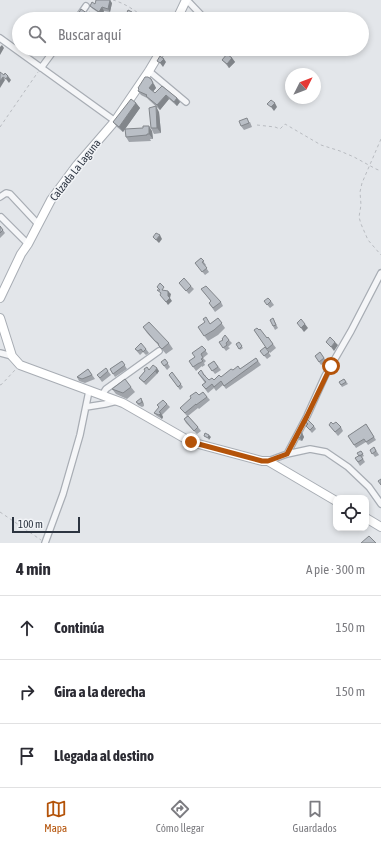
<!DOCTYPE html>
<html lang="es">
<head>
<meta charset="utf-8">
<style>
	:root { --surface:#fff; --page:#f2f2f3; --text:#2b2b33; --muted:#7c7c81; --line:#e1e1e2; --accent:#b45309 }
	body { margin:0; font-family:"Asap Condensed",sans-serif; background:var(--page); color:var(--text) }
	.controls { position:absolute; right:12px; bottom:12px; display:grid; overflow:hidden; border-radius:8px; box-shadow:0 2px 6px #0003 }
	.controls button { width:36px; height:36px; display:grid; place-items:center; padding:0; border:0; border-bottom:1px solid var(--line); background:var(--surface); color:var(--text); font:20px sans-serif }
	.compass { position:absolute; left:285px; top:68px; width:36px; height:36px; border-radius:50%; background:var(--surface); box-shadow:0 2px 6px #0003; rotate:48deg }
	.scale { position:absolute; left:12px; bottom:10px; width:68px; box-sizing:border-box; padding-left:4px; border:2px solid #2c3440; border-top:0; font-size:11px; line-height:14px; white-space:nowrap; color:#2c3440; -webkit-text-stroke:3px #f2f4f7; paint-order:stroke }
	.stop { position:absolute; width:12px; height:12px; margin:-9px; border:3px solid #b45309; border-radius:50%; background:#fff }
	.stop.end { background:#b45309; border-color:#fff; box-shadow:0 1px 4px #0008 }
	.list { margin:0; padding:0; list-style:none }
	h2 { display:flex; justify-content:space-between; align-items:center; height:52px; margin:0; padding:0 16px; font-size:17px }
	h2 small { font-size:13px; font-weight:400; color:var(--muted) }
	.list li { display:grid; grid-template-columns:26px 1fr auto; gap:12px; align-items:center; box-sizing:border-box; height:64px; padding:0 16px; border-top:1px solid var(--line) }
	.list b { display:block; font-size:15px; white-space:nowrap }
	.list em { font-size:13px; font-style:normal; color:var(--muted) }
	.icon { flex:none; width:22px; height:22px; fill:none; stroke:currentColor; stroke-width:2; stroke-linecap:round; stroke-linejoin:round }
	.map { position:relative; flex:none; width:381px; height:543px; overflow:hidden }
	.search { position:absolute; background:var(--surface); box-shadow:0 2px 6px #0003; left:12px; right:12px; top:12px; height:44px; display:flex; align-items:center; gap:10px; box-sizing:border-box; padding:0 14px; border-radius:22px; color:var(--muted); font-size:15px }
	.sheet { height:244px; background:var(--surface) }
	nav { display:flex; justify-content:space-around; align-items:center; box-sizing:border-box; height:56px; border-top:1px solid var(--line); background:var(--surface); font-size:11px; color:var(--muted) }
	nav a { display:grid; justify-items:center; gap:2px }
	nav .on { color:var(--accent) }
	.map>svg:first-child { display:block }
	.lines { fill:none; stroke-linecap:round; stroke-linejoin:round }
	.street-casing { stroke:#a8adb4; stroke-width:8 }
	.secondary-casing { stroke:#a8adb4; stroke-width:10 }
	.path { stroke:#b9bcc1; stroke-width:1; stroke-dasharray:3 3; stroke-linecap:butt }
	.street { stroke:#f5f6f8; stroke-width:5.5 }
	.secondary { stroke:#fff; stroke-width:8 }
	.wall { fill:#a0a4aa }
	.shaded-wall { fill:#82868b }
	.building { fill:#babfc6; stroke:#82868b }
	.route { stroke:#b45309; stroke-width:5 }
	.labels { text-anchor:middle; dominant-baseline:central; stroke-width:3; stroke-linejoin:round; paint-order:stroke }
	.street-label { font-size:11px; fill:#2c3440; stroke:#f2f4f7 }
</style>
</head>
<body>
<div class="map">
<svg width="381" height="543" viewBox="0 0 381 543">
	<rect width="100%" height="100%" fill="#e3e6ea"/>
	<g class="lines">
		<g class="street-casing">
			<path id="street" d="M187 0 205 19
				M77 19 86 6
				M0 38 115 121
				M41 68 55 49
				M149 71 186 102
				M0 197 6 193 10 194 38 224
				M1 217 28 244
				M0 353 12 356
				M102 395 106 389 159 351
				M86 407 105 404 117 401
				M287 454 307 416 325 376 351 331 381 273
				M268 461 287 454 310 449 326 452 348 467 369 487 381 504
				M45 543 63 494 80 435 89 391"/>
		</g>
		<g class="secondary-casing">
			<path id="secondary" d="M177 19 186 0
				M0 298 21 254 28 244 51 200 77 165 115 121 149 71 162 49
				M0 318 12 356 20 365 123 403 191 442 262 461H268L336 501
				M366 518 381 527"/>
		</g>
		<path class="path" d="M113 0C124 3 137 11 145 19
			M257 125 275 127 280 129 285 124 321 145 340 151 354 157 376 169 381 171
			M0 127 38 72
			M381 139 362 183 360 192 361 205 359 217 361 224 368 240 381 255
			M0 385 2 384 15 370
			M0 512 41 540"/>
		<use href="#street" class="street"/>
		<use href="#secondary" class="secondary"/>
	</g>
	<path class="wall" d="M112 3 110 12 104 11 102 15 93 9 90 6 95 4Z
		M64 49H72L74 51 71 55 67 52Z
		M92 49H105L106 51 103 56Z
		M232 58 235 62 229 68 225 63 222 60Z
		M154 84 156 88 153 91 155 93 177 98 180 102 177 106 169 99 160 110 149 100 147 98 141 95 138 91Z
		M136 103 140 108 125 129 152 131 153 139H150L151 141 129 142 126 137 125 129 123 132 117 127 113 122Z
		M159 112 161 133 154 134 151 128Z
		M250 122 252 127 244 130 241 126Z
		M0 226 5 233 0 238Z
		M201 258 206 265 205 266 209 272 205 275 195 263Z
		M179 283 191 286 194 289 189 294Z
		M201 289 221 302 223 306 215 312 209 303 211 301Z
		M264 301H271L274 305 270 308Z
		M218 318 225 328 218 335 208 341 198 327 210 324Z
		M273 318 278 328 275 330 273 326Z
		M143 327 169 343 173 349 166 354 160 347 147 333Z
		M254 330H259L267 338 268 337 276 348 270 353Z
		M229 340 232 343 228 347 230 348 226 351 219 342Z
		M239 342 243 348 240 350 236 344Z
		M202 346 208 354 203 358 206 361 204 363 205 365 202 367V366L196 371 189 361 195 357Z
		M265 347 271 356 267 359 260 351Z
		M135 349H146L149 353 146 355 143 352 140 355Z
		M320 352 327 362 321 365 315 356Z
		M256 358 261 365 226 389 223 385 216 391 214 388 208 393 202 385 205 383 198 373H203L206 376 205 377 209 380H214L221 377 233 370 240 369Z
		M165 359 170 367 167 370 161 362Z
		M122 361 127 369 115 377 110 369Z
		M214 361 221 370 215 374 208 365Z
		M88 369 95 379 85 383 79 381 77 377Z
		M149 370 159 371 157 374 146 385 139 378 145 371Z
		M108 371 111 375 102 382 97 375Z
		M172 372 183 387 180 390 169 375Z
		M344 379 348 384 342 387 339 382Z
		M131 387 135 392 127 399 116 394 112 389Z
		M203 392 210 400 199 409 198 408 188 416 198 427 201 431 197 434 186 423 184 419 187 416 180 408Z
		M136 402H143L144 406 142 407 138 405Z
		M167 404 170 407 162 415 163 417 162 419 157 416 154 413Z
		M305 421 314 426 316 429 312 433 306 426 307 425Z
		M366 424 376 440 368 445 366 442 356 448 348 436Z
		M329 425 341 427 343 431 338 436Z
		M302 433 304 437 302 441 299 440 297 436Z
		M374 447 379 455 375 457 370 450Z
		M361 451 364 456 362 457 365 462 360 466 355 458 359 456Z"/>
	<path class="shaded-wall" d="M110 0 112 3 110 12 108 9Z
		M102 7 104 11 102 15 99 12Z
		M132 12 133 14 130 19 129 17Z
		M92 14 95 19H90V17Z
		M2 45 4 48 0 55V47Z
		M70 49H72L74 51 71 55 68 51Z
		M100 49H105L106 51 103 56 99 51Z
		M232 58 235 62 229 68 227 64Z
		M164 59 166 62 163 67 160 63Z
		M8 76 11 80 9 83 6 79Z
		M3 77 5 80 0 88V81Z
		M151 79 156 88 152 93 149 88Z
		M166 95 169 99 160 110 157 105Z
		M177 98 180 102 177 106 174 102Z
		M136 103 140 108 123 132 119 127Z
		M275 103 277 107 274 111 271 107Z
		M156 106 159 112 161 133 157 128Z
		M149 126 152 131 153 139 149 134Z
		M160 235 162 239 159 243 156 240Z
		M168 291 171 294 170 298 172 301 168 305 166 302Z
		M305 324 308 328 304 332 301 328Z
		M335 342 338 345 334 351 331 347Z
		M157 368 159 371 157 374 155 371Z
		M141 398 143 402 144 406 142 402Z
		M161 413 163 417 162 419 159 415Z
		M302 433 304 437 302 441 300 438Z
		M209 435 211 437 209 440 208 438Z"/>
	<path class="building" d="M96 0H110L108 9 102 7 99 12 90 6 92 2 95 4Z
		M81 9 88 14 89 12 92 14 90 17H91L90 19H82L77 16Z
		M128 10 132 12 129 17 126 15Z
		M64 49H70L68 51Z
		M96 49H100L99 51Z
		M227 54 232 58 227 64 222 60Z
		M160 56 164 59 160 63 157 61Z
		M0 72 4 75 5 73 8 76 6 79 3 77 0 81Z
		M145 77H148L151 79 153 83 149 88 155 93 162 86 177 98 174 102 166 95 157 105 146 96 147 95 138 91 139 89 138 88Z
		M131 99 136 103 119 127 113 122Z
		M271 100 275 103 271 107 267 104Z
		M156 106 157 128H151L149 108Z
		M247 118 249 123 241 126 239 121Z
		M143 126H149V134H147V135L126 137 125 129 143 128Z
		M0 226 3 230 0 233Z
		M156 233 160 235 156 240 153 237Z
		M201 258 204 261 202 262 207 268 202 272 195 263Z
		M184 278 191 286 186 291 179 283Z
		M160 283 164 287 162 290 168 291V296L170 298 166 302 160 295 161 293 157 290H160L157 287Z
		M206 286 221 302 213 308 209 303 211 301 201 289Z
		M268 298 271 301 267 305 264 301Z
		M206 317 210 324 218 318 222 323 214 330 204 336 198 327 205 322 203 319Z
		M273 318 276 325 273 326 270 320Z
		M301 319 305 324 301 328 297 323Z
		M149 322 169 343 162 349 159 346 158 343 155 341 143 327Z
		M257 328 259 330 260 329 267 338 268 337 273 344 267 349 254 330Z
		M225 335 229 340 226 343 227 345 223 348 219 342 223 340 222 339Z
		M330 337 335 342 331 347 326 342Z
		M239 342 242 346 239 349 236 344Z
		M141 343 146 349 143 352 141 349 138 351 135 349Z
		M202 346 206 350 201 354 203 358 201 359 203 361 200 363H199L193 367 189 361 195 357 192 353Z
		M265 347 269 352 264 356 260 351Z
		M320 352 324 358 319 362 315 356Z
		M256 358 258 361 224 386 221 381 214 387 212 384 206 389 202 385 206 382 198 373 201 370 203 373V374L209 380 212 378 214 380 219 375 221 377 231 369 233 370 238 366 240 369Z
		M165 359 168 363 164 366 161 362Z
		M122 361 125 365 113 374 110 369Z
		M214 361 218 367 212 371 208 365Z
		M153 365 157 368 155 371 144 382 139 378 145 371 144 369 147 367 149 370Z
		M106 368 108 371 100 378 97 375Z
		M88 369 92 375 82 379 77 377Z
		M172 372 181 384 178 387 169 375Z
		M125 379 131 387 123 393 112 389Z
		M344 379 346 382 341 385 339 382Z
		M196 392 199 395 203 392 207 397 196 405V404L185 413 180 408 191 398 190 396Z
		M141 398 142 402 139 404 136 402Z
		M163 400 167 404 159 412 161 413 159 415 154 413 159 407 157 405Z
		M188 416 198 427 194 431 184 419Z
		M306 418 314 426 310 430 306 426 308 424 305 421Z
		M331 422 333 424 336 422 341 427 335 432 329 425Z
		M366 424 374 437 366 442 364 439 354 445 348 436Z
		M299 432 302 433 300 438 297 436Z
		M205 433 209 435 208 438 204 436Z
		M374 447 376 451 372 454 370 450Z
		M361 451 363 454 359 456 357 453Z
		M360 455 363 459 358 462 355 458Z
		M381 479V485L378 481Z
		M369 536 376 543H361Z"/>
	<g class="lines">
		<path class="route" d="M191 442 262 461H268L287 454 307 416 331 366"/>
	</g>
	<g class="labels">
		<g class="street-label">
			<text transform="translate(75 170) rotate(-52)">Calzada La Laguna</text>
		</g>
	</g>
</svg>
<div class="controls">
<button><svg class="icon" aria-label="locate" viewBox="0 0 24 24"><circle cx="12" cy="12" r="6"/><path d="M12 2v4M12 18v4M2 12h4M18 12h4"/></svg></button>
</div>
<svg class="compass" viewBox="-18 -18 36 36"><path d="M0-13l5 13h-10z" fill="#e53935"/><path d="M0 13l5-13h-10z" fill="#7c7c81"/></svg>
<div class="scale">100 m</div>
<div class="stop" style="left:331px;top:366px"></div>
<div class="stop end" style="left:191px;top:442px"></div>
<div class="search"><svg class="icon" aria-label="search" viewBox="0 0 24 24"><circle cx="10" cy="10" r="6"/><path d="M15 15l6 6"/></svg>Buscar aquí</div>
</div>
<section class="sheet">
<h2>4 min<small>A pie · 300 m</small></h2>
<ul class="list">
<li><svg class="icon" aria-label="ahead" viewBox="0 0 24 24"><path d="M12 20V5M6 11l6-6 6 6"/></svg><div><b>Continúa</b></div><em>150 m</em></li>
<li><svg class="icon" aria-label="right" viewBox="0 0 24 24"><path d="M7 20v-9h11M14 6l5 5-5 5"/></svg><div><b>Gira a la derecha</b></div><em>150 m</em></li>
<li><svg class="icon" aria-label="arrive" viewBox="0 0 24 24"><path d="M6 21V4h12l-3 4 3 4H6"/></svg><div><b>Llegada al destino</b></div></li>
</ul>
</section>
<nav>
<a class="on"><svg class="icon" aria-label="map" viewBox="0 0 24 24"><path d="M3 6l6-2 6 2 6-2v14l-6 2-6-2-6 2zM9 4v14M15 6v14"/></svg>Mapa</a>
<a><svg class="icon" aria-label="directions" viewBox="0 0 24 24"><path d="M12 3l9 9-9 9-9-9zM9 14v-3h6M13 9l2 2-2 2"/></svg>Cómo llegar</a>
<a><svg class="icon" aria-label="saved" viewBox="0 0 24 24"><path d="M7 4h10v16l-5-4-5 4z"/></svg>Guardados</a>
</nav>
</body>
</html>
